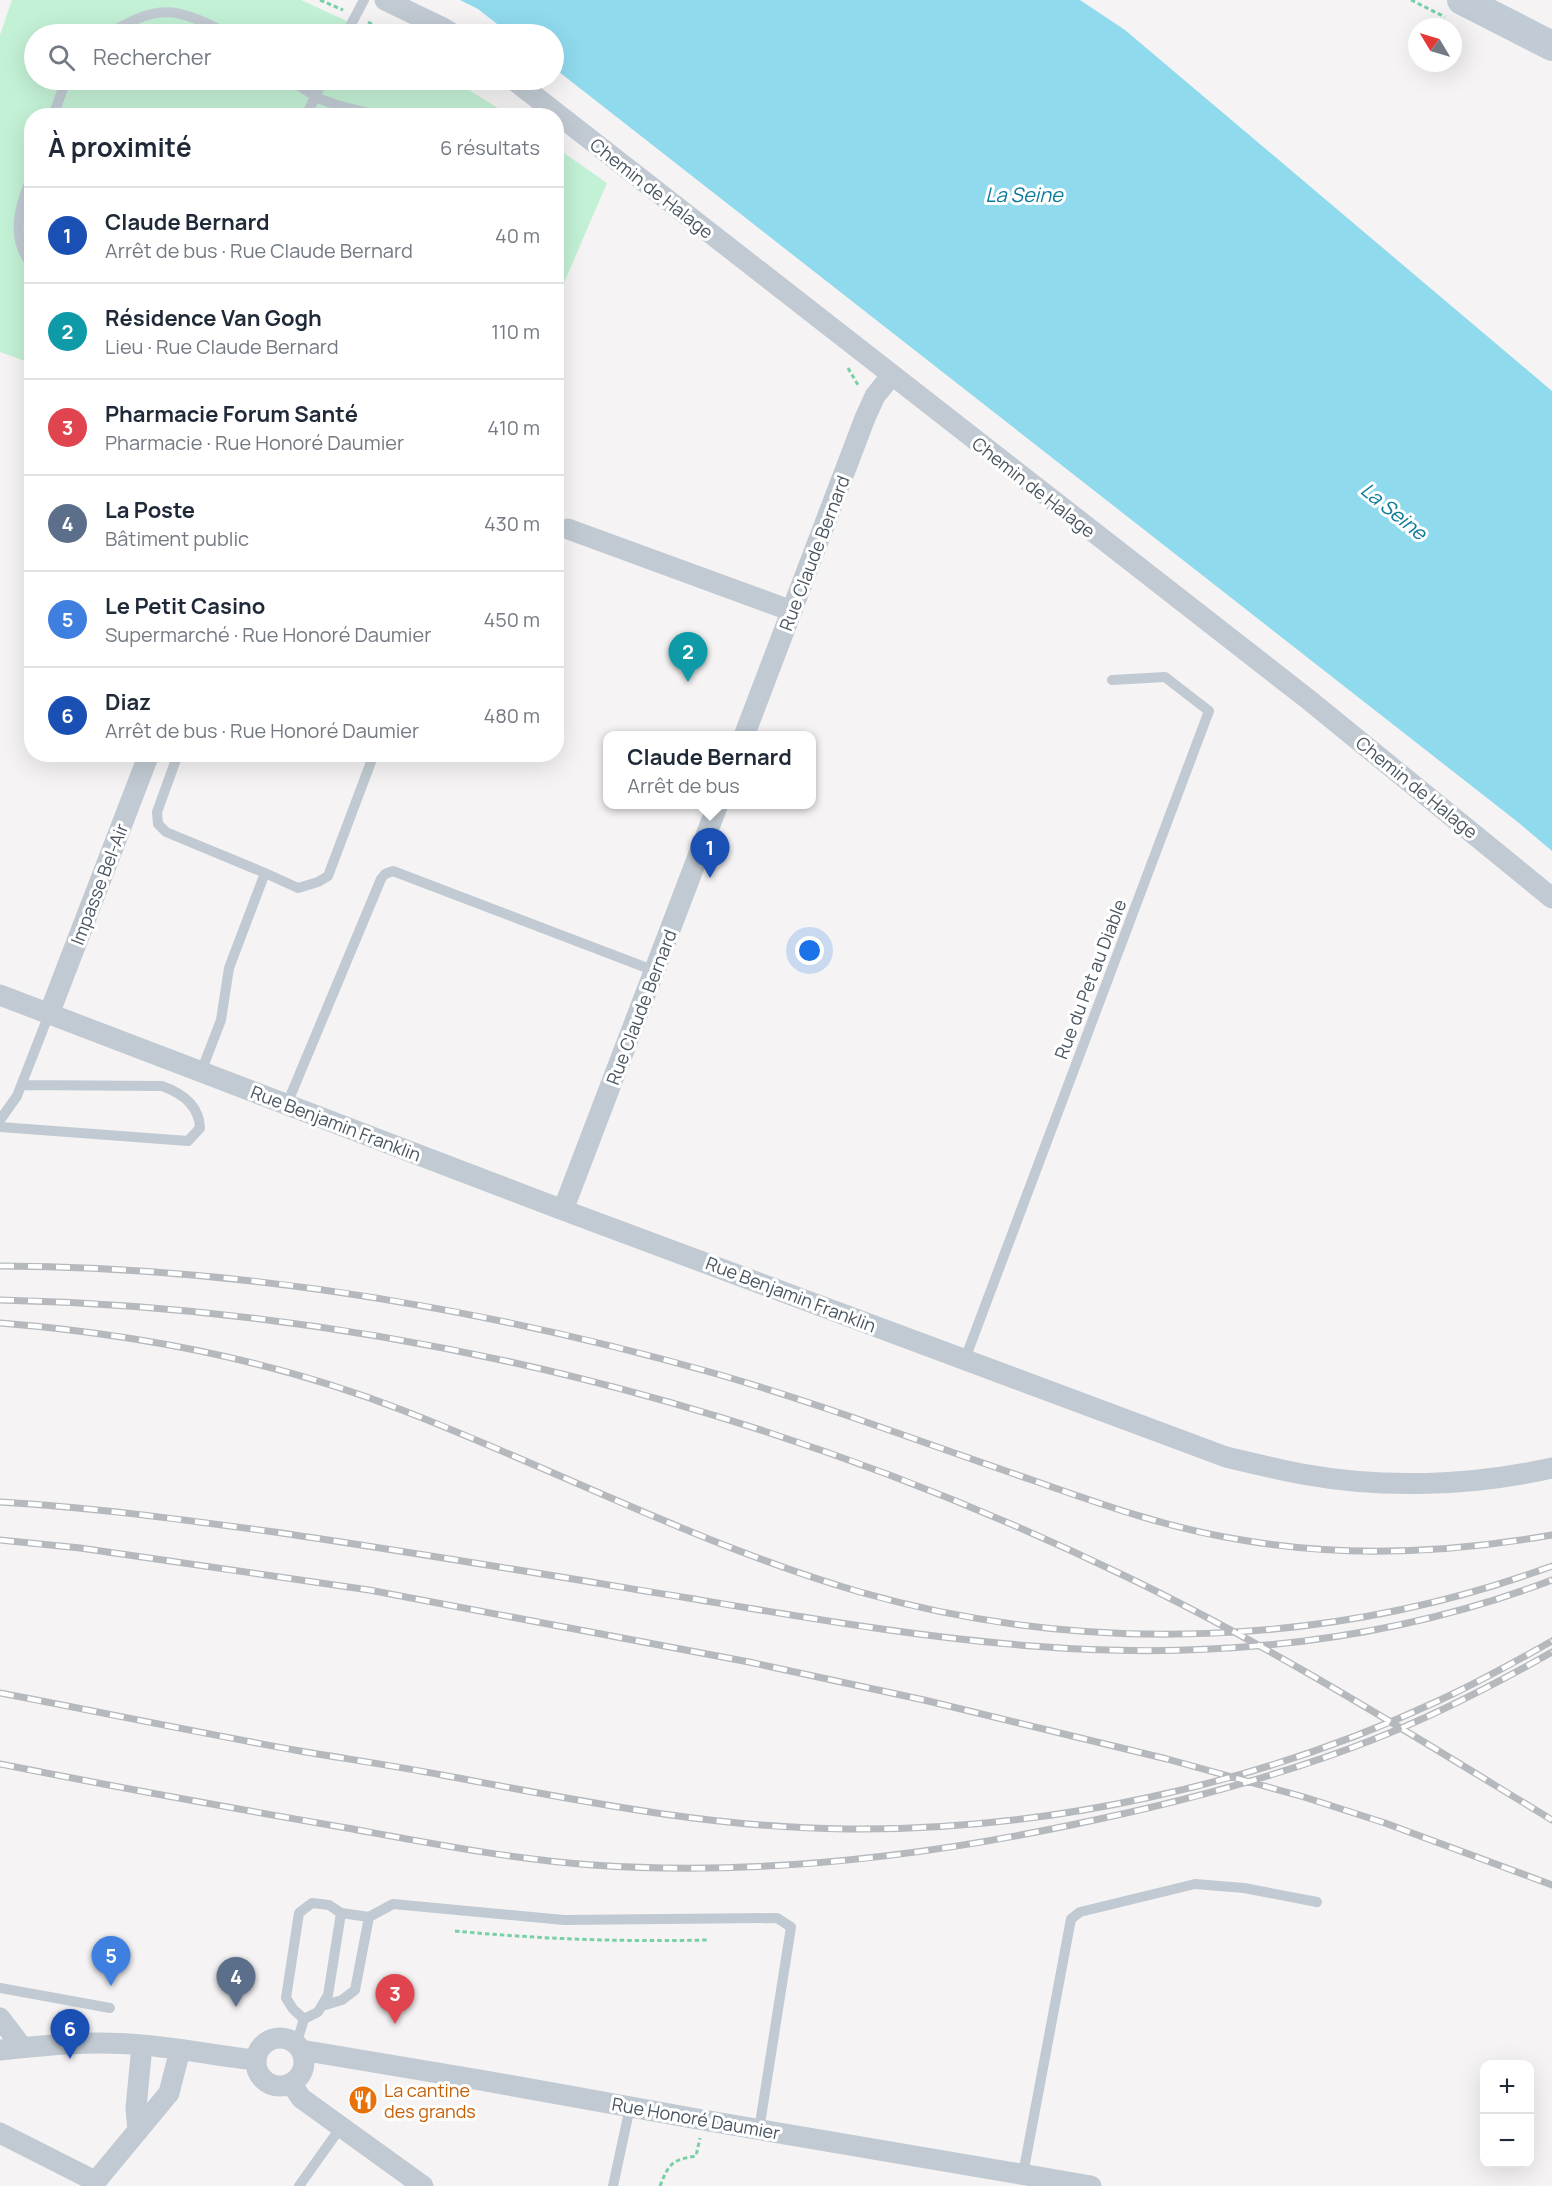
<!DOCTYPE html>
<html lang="fr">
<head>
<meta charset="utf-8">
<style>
	:root { --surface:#fff; --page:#f2f2f3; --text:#1f2937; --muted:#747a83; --line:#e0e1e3; --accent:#7c3aed }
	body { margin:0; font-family:Manrope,sans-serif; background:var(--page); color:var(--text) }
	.controls { position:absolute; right:18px; bottom:18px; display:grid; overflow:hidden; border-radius:12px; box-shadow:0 6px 24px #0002 }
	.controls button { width:54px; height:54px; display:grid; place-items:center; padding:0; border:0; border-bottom:2px solid var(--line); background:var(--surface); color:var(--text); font:30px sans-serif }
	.compass { position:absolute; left:1408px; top:18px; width:54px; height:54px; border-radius:50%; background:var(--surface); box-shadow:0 6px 24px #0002; rotate:308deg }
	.you { position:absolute; left:810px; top:951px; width:21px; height:21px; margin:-15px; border:4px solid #fff; border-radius:50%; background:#1a73e8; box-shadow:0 0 0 9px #1a73e833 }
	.badge { display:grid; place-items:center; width:39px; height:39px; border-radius:50%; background:var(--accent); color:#fff; font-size:20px; font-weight:700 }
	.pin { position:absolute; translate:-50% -50px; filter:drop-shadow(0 2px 3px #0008) }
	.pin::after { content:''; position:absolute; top:32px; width:21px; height:18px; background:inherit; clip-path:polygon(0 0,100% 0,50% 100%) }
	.popup { position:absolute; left:603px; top:731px; width:213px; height:78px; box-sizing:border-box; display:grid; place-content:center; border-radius:12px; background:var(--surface); filter:drop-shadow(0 2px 4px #0005); font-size:20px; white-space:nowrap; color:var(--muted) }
	.popup b { font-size:22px; color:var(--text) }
	.popup::after { content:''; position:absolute; left:50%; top:100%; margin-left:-12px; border:12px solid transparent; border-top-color:var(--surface) }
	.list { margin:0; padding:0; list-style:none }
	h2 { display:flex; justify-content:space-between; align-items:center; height:78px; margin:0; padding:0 24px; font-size:26px }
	h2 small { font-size:20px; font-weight:400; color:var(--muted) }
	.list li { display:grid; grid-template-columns:39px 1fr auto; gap:18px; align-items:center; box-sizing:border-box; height:96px; padding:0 24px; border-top:2px solid var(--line) }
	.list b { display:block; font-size:22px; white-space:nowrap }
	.list p { margin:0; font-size:20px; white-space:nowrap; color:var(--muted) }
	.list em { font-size:20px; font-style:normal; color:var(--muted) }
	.icon { flex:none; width:33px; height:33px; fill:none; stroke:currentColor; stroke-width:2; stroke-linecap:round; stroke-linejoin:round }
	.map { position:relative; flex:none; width:1552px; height:2186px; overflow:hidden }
	.search { position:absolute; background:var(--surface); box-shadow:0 6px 24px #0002; left:24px; top:24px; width:540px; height:66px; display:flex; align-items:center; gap:15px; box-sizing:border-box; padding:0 21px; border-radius:33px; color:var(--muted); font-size:22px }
	.panel { position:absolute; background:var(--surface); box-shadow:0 6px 24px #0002; left:24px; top:108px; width:540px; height:654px; border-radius:24px }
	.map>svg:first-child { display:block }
	.green { fill:#c3f1d5 }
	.water { fill:#90daee }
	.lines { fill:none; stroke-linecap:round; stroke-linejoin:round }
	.path { stroke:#7ad0a6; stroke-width:3; stroke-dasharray:4.5 3; stroke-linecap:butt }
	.lane { stroke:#c1cad2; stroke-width:10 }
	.street { stroke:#c1cad2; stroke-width:21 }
	.secondary { stroke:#c1cbd6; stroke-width:30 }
	.rail-casing { stroke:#b5b8bd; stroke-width:7 }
	.rail { stroke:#fff; stroke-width:4.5; stroke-dasharray:14; stroke-linecap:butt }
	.labels { text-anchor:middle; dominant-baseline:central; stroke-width:6; stroke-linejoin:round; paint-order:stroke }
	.street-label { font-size:18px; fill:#4a5661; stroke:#fff }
	.food-label { font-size:18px; fill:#c56008; stroke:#fff; text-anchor:start }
	.water-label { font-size:20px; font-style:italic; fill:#0c7c9b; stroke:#fff }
</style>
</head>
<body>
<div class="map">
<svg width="1552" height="2186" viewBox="0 0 1552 2186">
	<rect width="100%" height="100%" fill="#f5f3f3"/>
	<path class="green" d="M12 0H301L375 34H34V80H453L509 115 32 116 31 363 0 352V35Z
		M557 148 607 183 557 299Z"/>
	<path class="water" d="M460 0H1080L1125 30 1552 391V851L1519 823 554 68V34H510L478 9Z"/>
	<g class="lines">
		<path class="path" d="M320 0 343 10
			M1411 0 1445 17
			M368 22 392 34
			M474 80 495 87
			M848 368 858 385
			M455 1931C539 1939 623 1942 707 1940
			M660 2186C669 2163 672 2160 696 2156L700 2138"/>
		<path class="lane" d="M108 34C162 2 175 8 229 34
			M346 34 364 0
			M290 80 320 99 337 105 380 116
			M53 116 66 80
			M306 116 323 80
			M32 175C20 207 9 235 32 266
			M178 754 157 812 158 824 166 832 265 873 229 968 221 1020 201 1072
			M265 873 298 888 318 882 328 876 374 754
			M287 1104 381 879 385 874 393 871 655 971
			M0 1120 17 1096 49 1014
			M0 1127 188 1141 200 1128C199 1105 182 1093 162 1086L22 1085
			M965 1359 1209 711 1165 677 1112 680
			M369 1917 393 1904 564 1920 777 1918 791 1927 759 2130
			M0 1988 110 2008
			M322 2006 342 2000 355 1990 369 1917 341 1913
			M296 2045 304 2019 318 2012 328 1995 341 1913 329 1905 312 1903 299 1913 286 1998 293 2009 304 2019
			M1023 2174 1071 1919 1080 1912 1195 1884 1244 1888 1317 1902
			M299 2186 341 2127
			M613 2186 630 2107"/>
		<path class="street" d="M385 0 443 28 453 34
			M514 80 1309 700 1552 898
			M568 529 792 611
			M744 736 865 418 875 396 891 376
			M0 995 563 1210 1226 1457C1251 1463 1277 1469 1302 1474 1384 1489 1471 1486 1552 1468
			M49 1014 149 754
			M563 1210 718 804
			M0 2018 22 2047
			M256 2062a24 24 0 1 1 48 0a24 24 0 1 1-48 0Z
			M0 2050C47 2045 94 2040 142 2045 180 2048 218 2056 256 2060
			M301 2050 480 2080 703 2120 1091 2186
			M291 2083 301 2098 423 2186
			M138 2131 136 2108 142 2045
			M0 2133 95 2181
			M92 2186 169 2093 180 2050"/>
		<path class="secondary" d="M1462 0 1552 46"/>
		<g class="rail-casing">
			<path id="rail" d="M0 1266C243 1267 483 1308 717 1374 824 1405 929 1445 1035 1481 1103 1505 1171 1529 1242 1540 1345 1558 1449 1553 1552 1535
				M0 1300C392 1309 772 1406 1125 1576 1273 1647 1412 1735 1552 1820
				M0 1323C136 1334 274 1360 402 1410 555 1469 702 1546 860 1592 1085 1656 1332 1647 1552 1566
				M0 1502C89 1507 178 1519 267 1531 407 1551 548 1575 688 1598 802 1617 916 1637 1032 1646 1208 1660 1386 1643 1552 1580
				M0 1540 80 1548 369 1590 749 1662 924 1700 1167 1759 1304 1797 1385 1823 1552 1885
				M0 1693C100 1712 200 1733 300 1751 347 1759 395 1766 442 1775 576 1800 710 1828 847 1829 1047 1831 1257 1785 1438 1701 1477 1683 1515 1662 1552 1641
				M0 1764C116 1787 231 1808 347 1828 429 1843 510 1859 593 1865 754 1876 914 1858 1071 1825 1173 1804 1275 1778 1372 1740 1434 1716 1494 1685 1552 1652"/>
		</g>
		<use href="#rail" class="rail"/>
	</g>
	<defs>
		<g id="restaurant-disc" transform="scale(1.5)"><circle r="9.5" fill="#e8710a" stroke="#fff"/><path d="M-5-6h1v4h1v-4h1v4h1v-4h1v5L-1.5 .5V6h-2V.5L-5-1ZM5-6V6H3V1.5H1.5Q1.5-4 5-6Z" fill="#fff"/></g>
	</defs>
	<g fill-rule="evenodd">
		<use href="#restaurant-disc" x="363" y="2100"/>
	</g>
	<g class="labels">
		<g class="street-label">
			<text transform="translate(652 188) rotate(38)">Chemin de Halage</text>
			<text transform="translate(1034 487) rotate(38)">Chemin de Halage</text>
			<text transform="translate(814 553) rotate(-69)">Rue Claude Bernard</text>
			<text transform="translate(1417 787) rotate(39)">Chemin de Halage</text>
			<text transform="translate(99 884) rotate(-69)">Impasse Bel-Air</text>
			<text transform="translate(1090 979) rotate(-69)">Rue du Pet au Diable</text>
			<text transform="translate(641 1007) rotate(-69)">Rue Claude Bernard</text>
			<text transform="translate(336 1123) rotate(21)">Rue Benjamin Franklin</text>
			<text transform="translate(791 1294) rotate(21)">Rue Benjamin Franklin</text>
			<text transform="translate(696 2118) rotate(10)">Rue Honoré Daumier</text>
		</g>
		<g class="food-label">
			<text x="384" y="2090">La cantine<tspan x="384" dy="21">des grands</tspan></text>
		</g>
		<g class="water-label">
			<text x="1024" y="194">La Seine</text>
			<text transform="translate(1394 511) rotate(39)">La Seine</text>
		</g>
	</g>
</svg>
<div class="controls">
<button>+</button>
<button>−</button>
</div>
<svg class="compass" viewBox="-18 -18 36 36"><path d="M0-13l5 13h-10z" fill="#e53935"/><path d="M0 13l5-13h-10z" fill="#747a83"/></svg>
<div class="you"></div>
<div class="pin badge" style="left:710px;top:878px;background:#1a4fb4">1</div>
<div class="popup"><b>Claude Bernard</b>Arrêt de bus</div>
<div class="pin badge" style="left:688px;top:682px;background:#0f9aa8">2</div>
<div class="pin badge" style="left:395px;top:2024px;background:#e0444e">3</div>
<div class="pin badge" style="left:236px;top:2007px;background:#5c6f8a">4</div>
<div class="pin badge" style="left:111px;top:1986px;background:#3f7fe0">5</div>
<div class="pin badge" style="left:70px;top:2059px;background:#1a4fb4">6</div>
<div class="search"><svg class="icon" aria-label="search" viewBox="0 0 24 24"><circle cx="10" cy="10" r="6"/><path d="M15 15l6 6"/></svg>Rechercher</div>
<section class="panel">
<h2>À proximité<small>6 résultats</small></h2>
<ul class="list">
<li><span class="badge" style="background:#1a4fb4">1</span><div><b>Claude Bernard</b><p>Arrêt de bus · Rue Claude Bernard</p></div><em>40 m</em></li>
<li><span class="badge" style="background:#0f9aa8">2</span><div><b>Résidence Van Gogh</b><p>Lieu · Rue Claude Bernard</p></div><em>110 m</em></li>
<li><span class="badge" style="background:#e0444e">3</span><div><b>Pharmacie Forum Santé</b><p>Pharmacie · Rue Honoré Daumier</p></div><em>410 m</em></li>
<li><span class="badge" style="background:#5c6f8a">4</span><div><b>La Poste</b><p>Bâtiment public</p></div><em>430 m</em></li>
<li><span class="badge" style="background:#3f7fe0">5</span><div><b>Le Petit Casino</b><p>Supermarché · Rue Honoré Daumier</p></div><em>450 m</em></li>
<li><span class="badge" style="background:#1a4fb4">6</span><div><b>Diaz</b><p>Arrêt de bus · Rue Honoré Daumier</p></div><em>480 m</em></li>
</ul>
</section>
</div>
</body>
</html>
